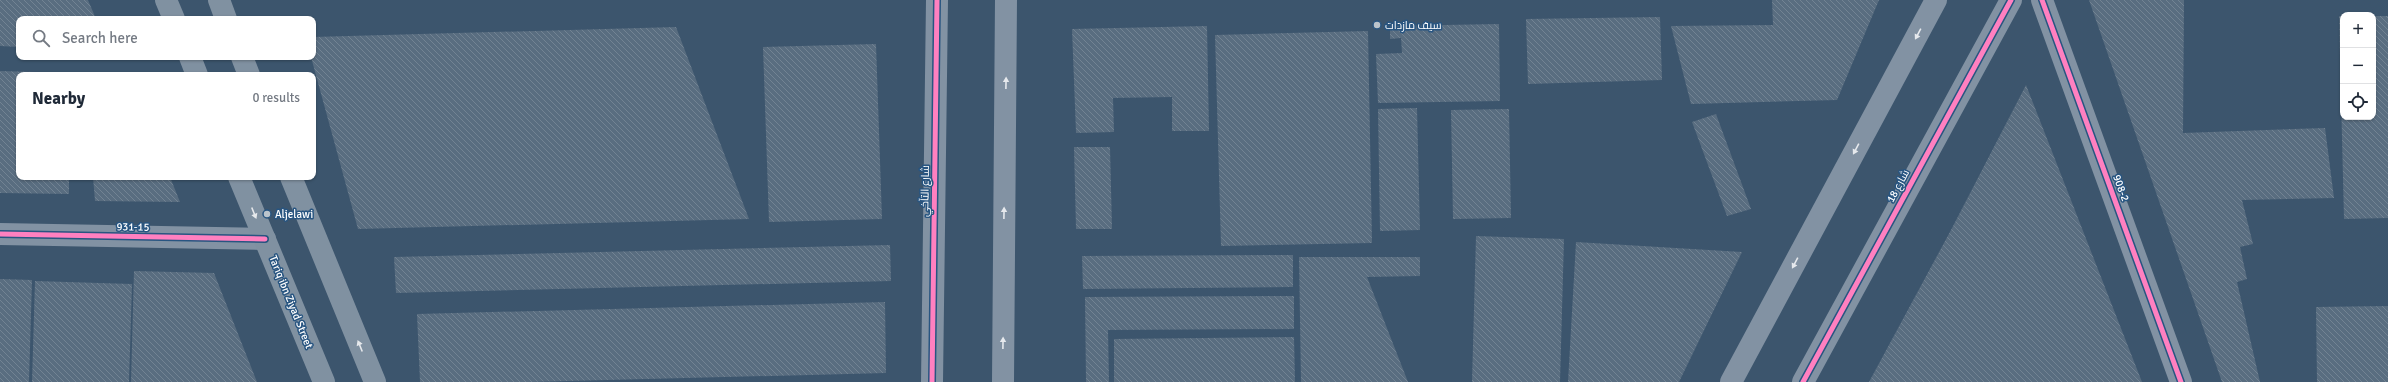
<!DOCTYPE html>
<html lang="en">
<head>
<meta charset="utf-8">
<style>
	:root { --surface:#fff; --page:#f6f6f7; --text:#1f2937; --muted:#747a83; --line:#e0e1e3 }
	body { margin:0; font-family:Signika,Cairo,sans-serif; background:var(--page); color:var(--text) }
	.controls { position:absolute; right:12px; top:12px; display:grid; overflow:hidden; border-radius:8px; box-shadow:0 1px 3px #0004 }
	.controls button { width:36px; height:36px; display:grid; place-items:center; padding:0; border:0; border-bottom:1px solid var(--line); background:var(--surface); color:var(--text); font:20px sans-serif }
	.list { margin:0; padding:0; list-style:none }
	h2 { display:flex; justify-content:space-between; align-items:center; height:52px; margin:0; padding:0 16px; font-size:17px }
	h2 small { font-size:13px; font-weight:400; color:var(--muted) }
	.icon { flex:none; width:22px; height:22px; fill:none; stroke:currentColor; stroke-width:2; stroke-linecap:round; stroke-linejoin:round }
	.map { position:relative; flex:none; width:2388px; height:382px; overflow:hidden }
	.search { position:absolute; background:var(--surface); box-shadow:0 1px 3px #0004; left:16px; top:16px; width:300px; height:44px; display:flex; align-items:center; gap:10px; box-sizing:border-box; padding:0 14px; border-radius:8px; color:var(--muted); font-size:15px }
	.panel { position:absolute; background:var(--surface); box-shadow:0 1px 3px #0004; left:16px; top:72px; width:300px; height:108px; border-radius:8px }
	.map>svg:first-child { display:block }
	.building { fill:url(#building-back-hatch) }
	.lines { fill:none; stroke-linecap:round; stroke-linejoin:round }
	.minor { stroke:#8292a3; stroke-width:22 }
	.tertiary { stroke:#8292a3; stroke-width:22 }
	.primary { stroke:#8091a1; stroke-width:22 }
	.cycleway-casing { stroke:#285581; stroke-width:8 }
	.cycleway { stroke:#ff80c0; stroke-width:5 }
	.oneway { fill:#e6e9ed }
	.oneway2 { fill:#e6e9ec }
	.poi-dot { fill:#bbc4cc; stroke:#285581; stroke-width:1.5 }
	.labels { text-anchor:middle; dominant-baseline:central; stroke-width:3; stroke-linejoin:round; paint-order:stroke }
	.poi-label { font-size:11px; fill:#fff; stroke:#285581; text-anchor:start }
	.street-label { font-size:11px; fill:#fff; stroke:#285581 }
</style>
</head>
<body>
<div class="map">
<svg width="2388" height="382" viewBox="0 0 2388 382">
	<defs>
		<pattern id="building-back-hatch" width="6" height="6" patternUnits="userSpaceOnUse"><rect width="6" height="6" fill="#596d80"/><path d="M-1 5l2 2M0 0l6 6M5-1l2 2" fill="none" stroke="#728393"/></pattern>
	</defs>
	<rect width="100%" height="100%" fill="#3c556d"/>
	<path class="building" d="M0 0H88L96 19H19V47L0 46Z
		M1772 0H1879L1837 100 1691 104 1671 26 1773 25Z
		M2089 0H2184L2183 133 2325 128 2334 198 2242 200 2253 244 2240 247 2247 279 2237 282 2260 382H2222Z
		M2339 16H2343V117H2373V16H2388V218L2344 219Z
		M1660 17 1662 80 1528 84 1526 19Z
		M1499 24 1500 101 1378 103 1376 54 1402 53 1401 38 1390 39V26Z
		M1207 26 1209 131H1172V97L1113 98 1114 132 1076 133 1072 29Z
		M676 27 749 219 358 229 311 57 313 37Z
		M1368 31 1372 243 1221 246 1215 35Z
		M876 44 882 219 769 222 763 47Z
		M0 71 72 73V75H19V177H69V194L0 193Z
		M2026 85 2142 382H1869L1951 230Z
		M1417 108 1420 230 1380 231 1378 109Z
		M1509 109 1511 218 1453 219 1451 110Z
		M1716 114 1751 209 1727 216 1692 122Z
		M1074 147H1110L1112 229H1076Z
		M93 177H170L180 202 95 201Z
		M1476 236 1564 239 1560 382H1472Z
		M1576 242 1742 252 1679 382H1568Z
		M890 245 891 281 396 293 394 257Z
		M1293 255V287L1083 289 1082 256Z
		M1299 257H1420V276L1367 277 1408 382H1301Z
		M134 271 214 273 257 382H131Z
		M0 279 32 280 29 382H0Z
		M35 281 132 284 129 382H32Z
		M1294 296V329L1108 330 1109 382H1086L1085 297Z
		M885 302 886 373 529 382H420L417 314Z
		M2388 306V382H2317L2316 307Z
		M1294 337 1295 382H1114V339Z"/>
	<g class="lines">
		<path class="minor" d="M2042 0 2181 382
			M0 234 265 239
			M932 382 937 0
			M1003 382 1006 0"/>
		<path class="tertiary" d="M1731 382 1936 0
			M1803 382 2011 0"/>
		<path class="primary" d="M166 0 174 19
			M219 0 226 19
			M190 57 197 75
			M242 57 249 75
			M239 177 324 382
			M291 177 375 382"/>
		<g class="cycleway-casing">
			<path id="cycleway" d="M2042 0 2181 382
				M0 234 265 239
				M932 382 937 0
				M1803 382 2011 0"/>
		</g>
		<use href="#cycleway" class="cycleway"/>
	</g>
	<defs><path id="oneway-solid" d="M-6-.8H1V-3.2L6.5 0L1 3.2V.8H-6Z"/></defs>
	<g class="oneway">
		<use href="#oneway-solid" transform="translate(1918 34) rotate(118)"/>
		<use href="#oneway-solid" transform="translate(1006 83) rotate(-89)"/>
		<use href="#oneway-solid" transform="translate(1856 149) rotate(118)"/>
		<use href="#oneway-solid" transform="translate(1004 213) rotate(-89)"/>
		<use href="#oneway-solid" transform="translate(1795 263) rotate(118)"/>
		<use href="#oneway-solid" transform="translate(1003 343) rotate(-89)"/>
	</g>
	<g class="oneway2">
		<use href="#oneway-solid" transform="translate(254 213) rotate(68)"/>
		<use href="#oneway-solid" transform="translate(360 346) rotate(-112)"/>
	</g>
	<g class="poi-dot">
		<circle cx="1377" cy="25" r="4"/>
		<circle cx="267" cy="214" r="4"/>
	</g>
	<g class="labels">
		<g class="poi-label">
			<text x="1385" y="25">سيف مازدات</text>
			<text x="275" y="214">Aljelawi</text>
		</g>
		<g class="street-label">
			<text transform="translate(1898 186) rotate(-62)">شارع 18</text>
			<text transform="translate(2121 188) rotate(70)">908-2</text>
			<text transform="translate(925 191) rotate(-89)">شارع التآخي</text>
			<text transform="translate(133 227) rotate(1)">931-15</text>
			<text transform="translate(291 302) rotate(68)">Tariq ibn Ziyad Street</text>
		</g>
	</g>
</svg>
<div class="controls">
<button>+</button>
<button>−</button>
<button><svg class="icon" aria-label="locate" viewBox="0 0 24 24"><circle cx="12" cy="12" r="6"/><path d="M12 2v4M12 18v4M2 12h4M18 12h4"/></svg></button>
</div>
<div class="search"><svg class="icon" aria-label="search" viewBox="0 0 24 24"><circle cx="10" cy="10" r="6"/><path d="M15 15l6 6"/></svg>Search here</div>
<section class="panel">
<h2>Nearby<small>0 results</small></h2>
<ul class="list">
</ul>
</section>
</div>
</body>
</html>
